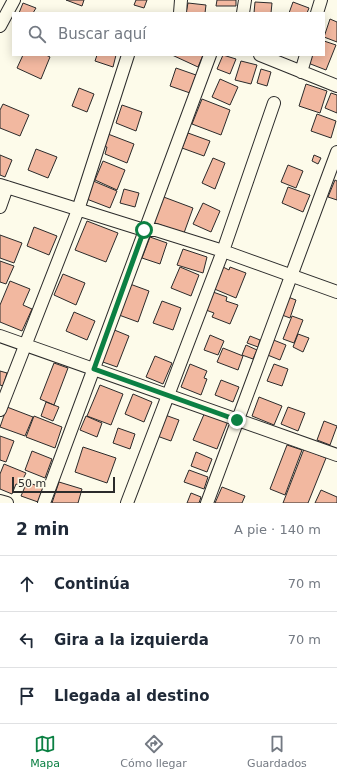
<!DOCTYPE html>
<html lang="es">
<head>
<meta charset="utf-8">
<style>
	:root { --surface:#fff; --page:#f6f6f7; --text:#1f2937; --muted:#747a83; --line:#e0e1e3; --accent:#0b8043 }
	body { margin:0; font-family:"DejaVu Sans",sans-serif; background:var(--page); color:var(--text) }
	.scale { position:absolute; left:12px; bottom:10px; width:103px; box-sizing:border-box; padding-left:4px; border:2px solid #2b2b2b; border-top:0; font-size:11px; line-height:14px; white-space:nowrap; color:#2b2b2b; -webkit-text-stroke:3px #fdfbea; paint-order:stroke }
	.stop { position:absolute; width:12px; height:12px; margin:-9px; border:3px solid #0b8043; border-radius:50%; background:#fff }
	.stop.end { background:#0b8043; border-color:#fff; box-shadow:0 1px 4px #0008 }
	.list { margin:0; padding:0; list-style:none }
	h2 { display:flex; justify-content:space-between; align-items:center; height:52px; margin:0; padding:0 16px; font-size:17px }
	h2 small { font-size:13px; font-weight:400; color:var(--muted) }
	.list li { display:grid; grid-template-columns:26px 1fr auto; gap:12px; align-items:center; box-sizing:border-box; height:56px; padding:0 16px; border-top:1px solid var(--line) }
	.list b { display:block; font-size:15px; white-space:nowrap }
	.list em { font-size:13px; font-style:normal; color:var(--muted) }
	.icon { flex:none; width:22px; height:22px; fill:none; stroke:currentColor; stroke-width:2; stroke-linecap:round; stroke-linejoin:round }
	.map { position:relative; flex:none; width:337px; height:503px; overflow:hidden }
	.search { position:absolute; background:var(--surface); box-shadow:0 2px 10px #0003; left:12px; right:12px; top:12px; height:44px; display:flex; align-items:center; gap:10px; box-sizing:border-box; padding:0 14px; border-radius:0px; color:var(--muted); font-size:15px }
	.sheet { height:220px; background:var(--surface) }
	nav { display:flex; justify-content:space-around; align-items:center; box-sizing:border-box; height:56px; border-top:1px solid var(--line); background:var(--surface); font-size:11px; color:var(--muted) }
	nav a { display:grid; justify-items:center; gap:2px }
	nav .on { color:var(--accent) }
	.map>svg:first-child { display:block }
	.building { fill:#f2b8a0; stroke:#2b2b2b }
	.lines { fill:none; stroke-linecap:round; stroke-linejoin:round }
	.street-casing { stroke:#2b2b2b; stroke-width:14 }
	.street { stroke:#fdfbea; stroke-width:12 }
	.route { stroke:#0b8043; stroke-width:5 }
</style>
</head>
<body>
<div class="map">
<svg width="337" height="503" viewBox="0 0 337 503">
	<rect width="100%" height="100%" fill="#fdfbea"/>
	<path class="building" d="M66 0H84L82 6Z
		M136 0H147L144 8 134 5Z
		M217 0H236V6H216Z
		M255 2 272 3 271 13H254Z
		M293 2 309 8 307 13H289Z
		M23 3 36 8 33 13H19Z
		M188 3 206 5 205 13H186Z
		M330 19 337 22V42L324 37Z
		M324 41 336 45 326 70 308 63 311 55H324Z
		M23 55H46L50 57 41 79 17 68Z
		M97 55H116L113 67 95 61Z
		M172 55H203L198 67Z
		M223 55 236 59 230 74 217 69Z
		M241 61 257 65 251 84 235 80Z
		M176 68 196 75 190 93 170 86Z
		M261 69 271 72 267 86 257 83Z
		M220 79 238 87 230 105 212 97Z
		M306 84 327 91 320 113 299 106Z
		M79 88 94 94 87 112 72 106Z
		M331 93 337 95V113L325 108Z
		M202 99 230 110 221 135 192 124Z
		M3 104 29 115 20 136 0 128V110Z
		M122 105 142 112 136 131 116 123Z
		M317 114 336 121 331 138 311 131Z
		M188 133 210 141 204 156 182 148Z
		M108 134 134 144 127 163 105 154 107 147 103 146Z
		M36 149 57 157 48 178 28 170Z
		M0 155 12 160 5 177 0 175Z
		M314 155 321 158 318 164 312 161Z
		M213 158 225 163 215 189 202 183Z
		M103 161 125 170 117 190 95 180Z
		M288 165 303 171 296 188 281 182Z
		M91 180 117 191 110 208 84 198Z
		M335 180 337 181V200L328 197Z
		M288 187 310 195 303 212 282 203Z
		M124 189 139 193 135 207 120 203Z
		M161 196 193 208 184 233 152 222Z
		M203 203 220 211 211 232 193 224Z
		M87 221 118 233 106 262 75 250Z
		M34 227 57 236 49 255 27 246Z
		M0 235 22 243 14 263 0 258Z
		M150 237 167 243 160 264 142 258Z
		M183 249 207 257 203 273 177 265Z
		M0 261 14 266 6 284 0 282Z
		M221 266 229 270 230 267 246 273 236 298 212 288Z
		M180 267 199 275 191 296 171 288Z
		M63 274 85 283 76 305 54 295Z
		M10 281 30 289 23 305 32 309 22 331 0 322V305Z
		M130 284 149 291 138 322 119 315Z
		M213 292 227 297 226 301 238 305 230 324 212 317 214 313 206 310Z
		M288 297 296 300 290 318 282 315Z
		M162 301 181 308 173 330 153 323Z
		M74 312 95 321 87 340 66 331Z
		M292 316 303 320 294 343 283 339Z
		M112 329 129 336 117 367 100 361Z
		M298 334 309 338 303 352 293 347Z
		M210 335 224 341 218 355 204 350Z
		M250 336 260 340 258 347 247 343Z
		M271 339 286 345 280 360 265 354Z
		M246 345 257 350 253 359 242 355Z
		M223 348 243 356 238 370 217 362Z
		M155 356 172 363 163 384 146 377Z
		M54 363 68 368 54 405 40 399Z
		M190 364 207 371 204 378 207 379 201 395 181 387Z
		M274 364 288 369 282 386 267 381Z
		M0 371 7 373 3 386 0 385Z
		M221 380 239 387 233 402 215 395Z
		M100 385 123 394 111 425 87 416Z
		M133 394 152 402 144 422 125 414Z
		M259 397 282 406 274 425 252 416Z
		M46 402 59 407 53 421 41 416Z
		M7 407 33 417 25 436 0 427Z
		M288 407 305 413 298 431 281 424Z
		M205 412 228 421 217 449 193 440Z
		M165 415 179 420 171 441 157 436Z
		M34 416 62 427 55 448 26 437Z
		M86 416 102 423 97 437 80 430Z
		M324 421 337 426 330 445 317 440Z
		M118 428 135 434 130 449 113 443Z
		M0 436 14 441 6 462 0 460Z
		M287 445 302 450 285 495 270 489Z
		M83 447 116 458 107 483 75 472Z
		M304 449 326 458 308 503H283Z
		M32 451 52 459 45 478 25 470Z
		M196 452 212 459 207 472 191 466Z
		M4 464 26 473 20 485 16 484 12 494 0 489V474Z
		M189 470 208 477 204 489 184 482Z
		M27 482 43 488 38 502 21 496Z
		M59 482 82 489 78 503H52Z
		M222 487 245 496 242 503H215Z
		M321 490 337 497V503H315Z
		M191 493 201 497 199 503H187Z"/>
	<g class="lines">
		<g class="street-casing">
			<path id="street" d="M180 13 181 0
				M243 13 245 0
				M317 13 321 0
				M0 26 14 0
				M260 55 337 86
				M301 72 306 55
				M0 185 144 230H156L223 251 337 292
				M0 207 7 187
				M0 336 337 455
				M0 410 78 210 128 55
				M0 501 7 503
				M44 503 210 55
				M127 503 223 251 274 103
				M207 503 337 152"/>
		</g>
		<use href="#street" class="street"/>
	</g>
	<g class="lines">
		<path class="route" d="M144 230 94 369 237 420"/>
	</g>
</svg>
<div class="scale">50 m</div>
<div class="stop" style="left:144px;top:230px"></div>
<div class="stop end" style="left:237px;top:420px"></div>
<div class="search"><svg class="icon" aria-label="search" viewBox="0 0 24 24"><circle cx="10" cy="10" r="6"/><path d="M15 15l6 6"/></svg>Buscar aquí</div>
</div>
<section class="sheet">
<h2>2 min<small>A pie · 140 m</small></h2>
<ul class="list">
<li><svg class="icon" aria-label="ahead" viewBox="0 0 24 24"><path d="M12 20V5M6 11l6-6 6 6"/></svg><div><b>Continúa</b></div><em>70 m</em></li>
<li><svg class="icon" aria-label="left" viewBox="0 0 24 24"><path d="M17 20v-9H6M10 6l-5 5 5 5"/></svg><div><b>Gira a la izquierda</b></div><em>70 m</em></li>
<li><svg class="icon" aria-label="arrive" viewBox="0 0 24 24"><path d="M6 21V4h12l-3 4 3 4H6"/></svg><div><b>Llegada al destino</b></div></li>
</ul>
</section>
<nav>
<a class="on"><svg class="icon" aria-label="map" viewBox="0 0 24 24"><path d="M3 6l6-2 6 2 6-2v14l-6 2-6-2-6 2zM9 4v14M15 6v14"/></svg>Mapa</a>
<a><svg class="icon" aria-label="directions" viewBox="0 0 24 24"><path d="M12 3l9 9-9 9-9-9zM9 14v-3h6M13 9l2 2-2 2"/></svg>Cómo llegar</a>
<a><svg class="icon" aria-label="saved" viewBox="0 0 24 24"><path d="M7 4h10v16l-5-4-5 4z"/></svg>Guardados</a>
</nav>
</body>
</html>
